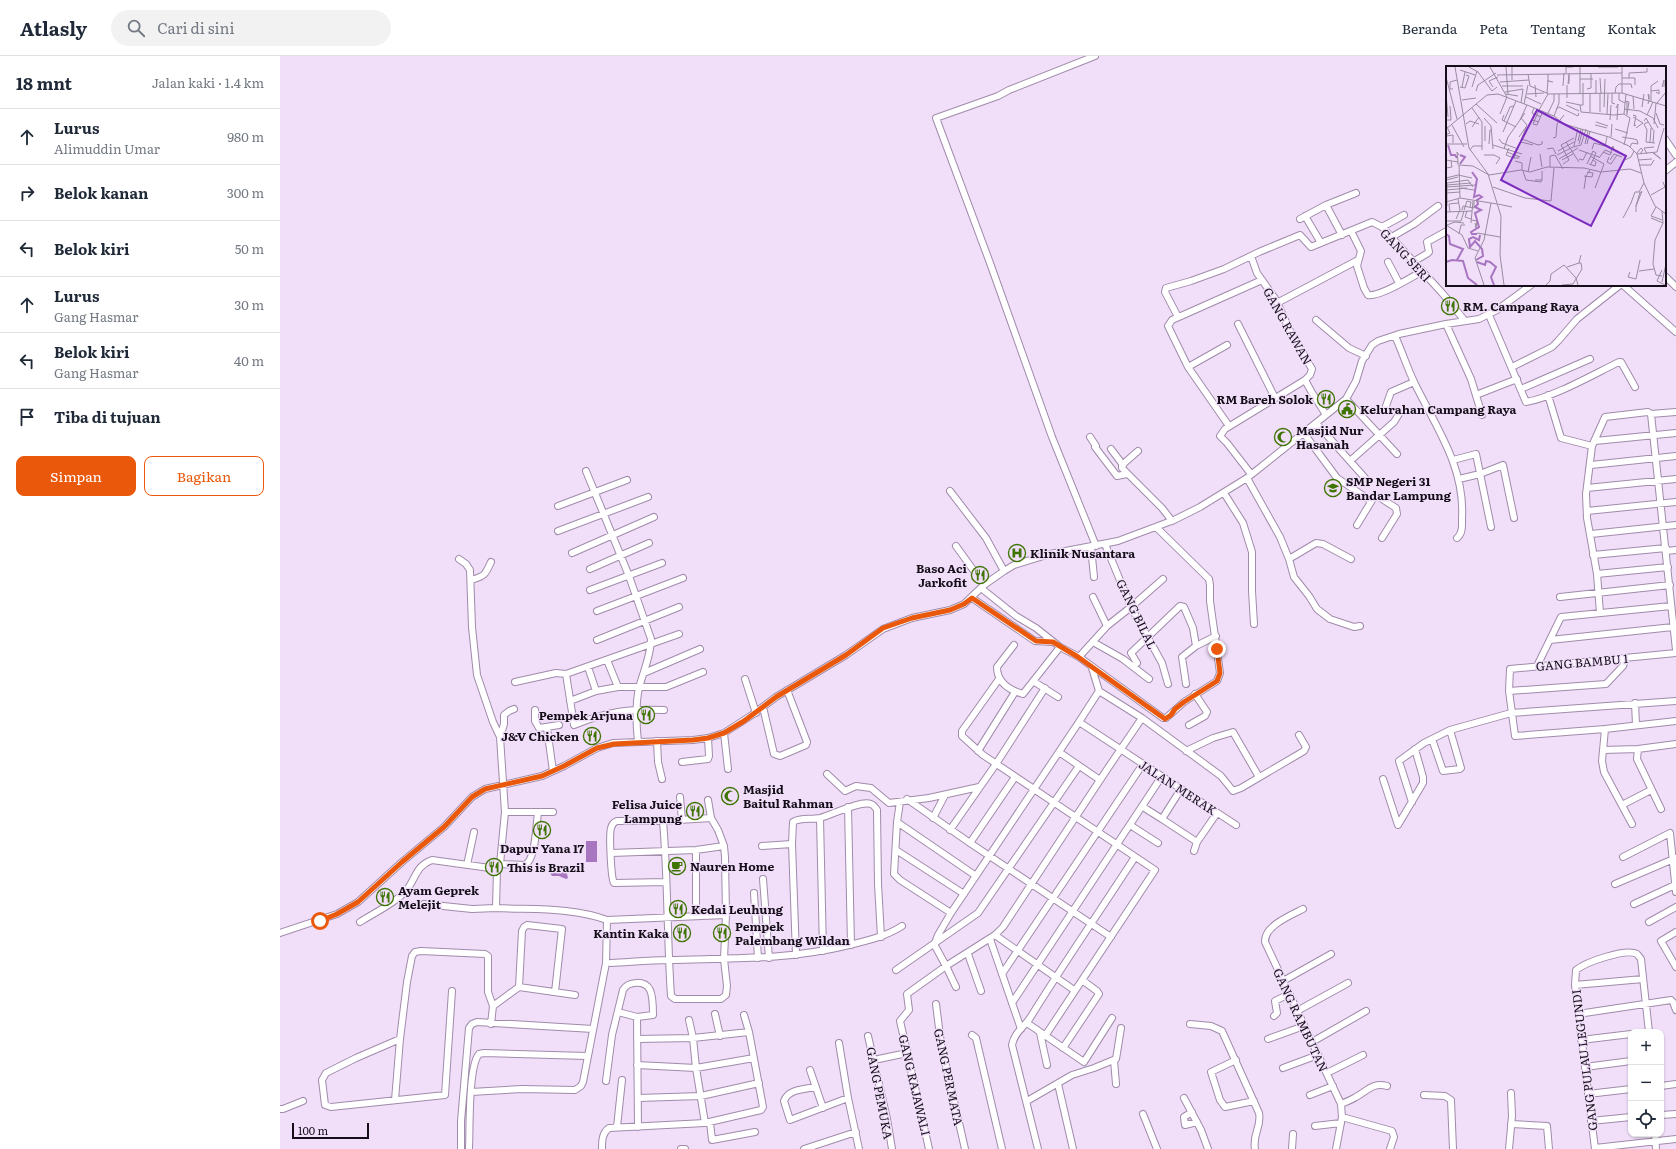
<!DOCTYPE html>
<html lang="id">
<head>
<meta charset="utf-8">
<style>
	:root { --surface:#fff; --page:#f2f2f3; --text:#1f2937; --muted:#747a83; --line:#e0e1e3; --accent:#ea580c }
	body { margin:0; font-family:Literata,serif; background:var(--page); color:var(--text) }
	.controls { position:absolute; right:12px; bottom:12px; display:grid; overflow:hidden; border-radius:8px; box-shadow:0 1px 3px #0004 }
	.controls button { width:36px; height:36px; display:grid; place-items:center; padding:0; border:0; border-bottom:1px solid var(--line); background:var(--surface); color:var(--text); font:20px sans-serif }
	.scale { position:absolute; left:12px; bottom:10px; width:77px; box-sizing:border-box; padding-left:4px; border:2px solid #150e19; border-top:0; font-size:11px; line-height:14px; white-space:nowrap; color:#150e19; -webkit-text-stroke:3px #f1dffa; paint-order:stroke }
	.stop { position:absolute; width:12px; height:12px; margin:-9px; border:3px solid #ea580c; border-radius:50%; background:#fff }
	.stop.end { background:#ea580c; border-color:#fff; box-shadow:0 1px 4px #0008 }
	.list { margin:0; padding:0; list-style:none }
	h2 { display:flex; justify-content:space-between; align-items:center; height:52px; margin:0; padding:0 16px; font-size:17px }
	h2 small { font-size:13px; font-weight:400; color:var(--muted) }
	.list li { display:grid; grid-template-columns:26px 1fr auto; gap:12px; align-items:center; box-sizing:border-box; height:56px; padding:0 16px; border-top:1px solid var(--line) }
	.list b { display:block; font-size:15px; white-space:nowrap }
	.list p { margin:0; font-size:13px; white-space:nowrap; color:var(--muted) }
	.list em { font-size:13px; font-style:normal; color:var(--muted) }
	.actions { display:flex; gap:8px; padding:12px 16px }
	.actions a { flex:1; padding:9px 0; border:1px solid var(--accent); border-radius:8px; text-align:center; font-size:14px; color:var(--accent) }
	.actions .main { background:var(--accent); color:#fff }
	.icon { flex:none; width:22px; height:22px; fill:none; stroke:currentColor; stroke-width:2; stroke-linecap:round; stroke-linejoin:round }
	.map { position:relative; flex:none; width:1396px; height:1093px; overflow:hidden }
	header { display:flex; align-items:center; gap:24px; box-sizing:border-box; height:56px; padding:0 20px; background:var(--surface); border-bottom:1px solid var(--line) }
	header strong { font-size:19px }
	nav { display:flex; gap:22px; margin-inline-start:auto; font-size:14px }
	.search { width:280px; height:36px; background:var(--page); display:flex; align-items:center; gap:10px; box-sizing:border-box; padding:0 14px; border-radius:22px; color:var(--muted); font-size:15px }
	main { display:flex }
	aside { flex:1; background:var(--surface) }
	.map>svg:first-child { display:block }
	.water { fill:#a875c0 }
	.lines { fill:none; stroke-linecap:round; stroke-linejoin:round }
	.minor-casing { stroke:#a08baa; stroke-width:8 }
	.minor { stroke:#fff; stroke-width:6 }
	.route { stroke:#ea580c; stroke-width:5 }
	.labels { text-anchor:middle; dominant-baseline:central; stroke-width:3; stroke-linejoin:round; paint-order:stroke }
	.street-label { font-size:12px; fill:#150e19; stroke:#f1dffa }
	.poi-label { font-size:12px; font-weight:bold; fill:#150e19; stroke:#f1dffa; text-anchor:start }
	.inset-river { fill:none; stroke:#a875c0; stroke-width:2 }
	.inset-road { fill:none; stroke:#998ba0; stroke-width:1 }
	.view { fill:#7b2cbf; fill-opacity:0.15; stroke:#7b2cbf; stroke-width:2 }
	.inset-edge { fill:none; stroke:#150e19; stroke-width:2 }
</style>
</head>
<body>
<header>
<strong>Atlasly</strong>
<div class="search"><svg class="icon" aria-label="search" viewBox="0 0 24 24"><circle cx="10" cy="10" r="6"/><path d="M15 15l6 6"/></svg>Cari di sini</div>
<nav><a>Beranda</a><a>Peta</a><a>Tentang</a><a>Kontak</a></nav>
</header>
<main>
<aside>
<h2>18 mnt<small>Jalan kaki · 1.4 km</small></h2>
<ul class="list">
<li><svg class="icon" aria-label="ahead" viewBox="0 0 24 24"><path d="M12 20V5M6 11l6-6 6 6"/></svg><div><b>Lurus</b><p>Alimuddin Umar</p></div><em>980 m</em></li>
<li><svg class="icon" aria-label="right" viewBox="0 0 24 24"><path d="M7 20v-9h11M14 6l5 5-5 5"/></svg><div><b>Belok kanan</b></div><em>300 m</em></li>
<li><svg class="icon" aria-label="left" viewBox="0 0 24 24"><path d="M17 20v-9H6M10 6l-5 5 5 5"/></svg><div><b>Belok kiri</b></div><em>50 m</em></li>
<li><svg class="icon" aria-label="ahead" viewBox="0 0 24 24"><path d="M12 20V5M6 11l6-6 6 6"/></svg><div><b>Lurus</b><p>Gang Hasmar</p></div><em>30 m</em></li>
<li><svg class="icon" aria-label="left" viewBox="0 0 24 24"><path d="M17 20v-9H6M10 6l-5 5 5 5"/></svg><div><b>Belok kiri</b><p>Gang Hasmar</p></div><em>40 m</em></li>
<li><svg class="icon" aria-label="arrive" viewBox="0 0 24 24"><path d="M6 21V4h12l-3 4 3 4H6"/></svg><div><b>Tiba di tujuan</b></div></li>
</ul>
<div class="actions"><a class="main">Simpan</a><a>Bagikan</a></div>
</aside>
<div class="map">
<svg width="1396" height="1093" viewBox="0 0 1396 1093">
	<rect width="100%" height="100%" fill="#f1dffa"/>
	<path class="water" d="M306 785H317V806H306Z
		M280 810 286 814 288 822 286 823 279 820H272L270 817 273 814H278V811Z"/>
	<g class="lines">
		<g class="minor-casing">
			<path id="minor" d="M815 0 729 34 718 40 656 62 710 207 772 381 816 490
				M1385 83 1396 99
				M1385 115 1396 106
				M1046 149 1076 137
				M1025 160 1041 187
				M1020 163 1046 149 1062 179
				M1102 171 1124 159
				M1071 175 1081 195 1077 210 1084 232 1088 239C1100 241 1130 222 1141 216
				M1110 182 1134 168 1158 150
				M971 200 977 217 996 244 1010 275 1032 313 1030 319 1025 324 1031 335 1046 359
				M1108 206 1119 227
				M1133 206 1148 197 1149 196 1147 186 1167 175
				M1385 220 1396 231
				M1343 229 1396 276
				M997 247 1078 204
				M1209 259 1246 346C1272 342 1314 318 1339 306H1341L1355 331
				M898 261 885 236 886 232 911 225 944 213 979 196 1020 179 1031 191 1092 166 1102 171 1163 238 1185 265
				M1036 264 1069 292 1086 300
				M958 268 995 342
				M1166 268 1191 323 1202 359
				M1115 280C1122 295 1127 312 1135 328 1156 371 1185 411 1182 462 1182 469 1183 477 1177 482
				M908 311 947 289
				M1232 311 1272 291 1278 285 1297 263 1340 229
				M1241 333 1310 303
				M1196 339 1237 323
				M1268 339 1281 382 1312 390
				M1066 343 1117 398
				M1106 350 1111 336 1134 326
				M1371 358 1396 356
				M1036 367 1085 422
				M949 370 908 311 888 270 892 264 982 224
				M1023 376 1057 422 1091 445
				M810 381 816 390 815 391 837 420 847 418
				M1315 385 1396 377
				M831 393 843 409
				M858 395 842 409V412L882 452 892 465
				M1173 404 1196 398 1211 471
				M1070 405 1114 366 1119 358
				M1311 409 1396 400
				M306 415 349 520 371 583C371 600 363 616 359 632 355 650 356 667 358 686
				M971 418 947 387 940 380 945 373 1025 324
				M967 422 1000 481 1009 503 1014 521 1029 540 1037 553 1050 563 1074 571 1080 570
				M1179 423 1200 418 1223 409 1234 462
				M1307 432 1396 423
				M670 435 706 482 724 515
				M944 437 963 467 972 496V535L974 568
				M278 450 347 424
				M1307 455 1396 446
				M1077 469 1094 441H1099L1116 452 1117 458 1102 482
				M278 475 368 441
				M1311 478 1396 469
				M825 488 851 551 882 607 888 628
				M676 490 704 529
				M811 491 814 521
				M1386 495 1396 494
				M292 497 374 461
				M1313 499 1386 492
				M179 503 186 508 190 514 192 571 197 619 213 666 220 681 225 756 220 808 217 813 216 852C253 854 292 851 327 864L446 859
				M1009 503 1036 487 1043 488 1071 503
				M310 513 369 487
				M1317 518 1388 511
				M191 524C205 520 205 519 211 506
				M701 532 736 560 756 572 780 591 799 601 883 662H886L904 646 937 625 940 617 930 545V529L929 523 876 471
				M310 534 382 507
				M813 541 827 570
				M1280 541 1390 529
				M692 542 755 585 773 586
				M317 555 403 522
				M1320 557 1317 518 1307 462 1306 438 1312 390 1325 361 1368 356 1371 358 1396 594
				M317 584 399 551
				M1270 584 1393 571
				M813 586 843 603 869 623
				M734 589 717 611C717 626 729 634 743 638L780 591
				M799 601 827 570 851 551 883 523
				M327 604 338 631
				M857 607 851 597 900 550 904 551 913 572 916 590
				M1257 610 1281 561 1391 550
				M308 611 316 635
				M812 612 819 635 862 662 922 706 941 720 953 735 961 732 1024 695 1026 691 1019 679
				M364 617 420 593
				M465 623 476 657
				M719 623 682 675V680L703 699 875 814 765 980
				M753 625 778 641
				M235 626 276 617 286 618
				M906 628 902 601 916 590 936 580
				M1229 635 1326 628 1343 610 1346 602
				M290 645 316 635 338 631H386L423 616
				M1355 647 1356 669
				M483 651 494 698 500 700 526 689 527 686 507 634
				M255 654V665L259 672 279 669
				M384 654C346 653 329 655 294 669L286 618 399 578
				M799 666 956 769
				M909 669 925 660 927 656 915 638
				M267 672 273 715
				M1325 673 1235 680 1229 635 1230 613 1396 597
				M444 677 448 713
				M220 681 224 668V659L229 655 234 653
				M1152 683 1163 715 1180 713 1181 712 1170 674
				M377 685 378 706 382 723
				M1358 693 1357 703 1381 753
				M1323 694 1358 693 1396 688
				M698 695 735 636
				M906 695 933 682 953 676 979 721
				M779 696 820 724
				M402 706 428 703 429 700 428 682
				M547 718 565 735 576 730 591 732 609 747 649 742 699 731
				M1103 723 1118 769 1143 727V721L1135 693
				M400 741 402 764
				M627 743 690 787 831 881
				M620 746 617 766 614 818 620 824 671 857
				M1132 746 1119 705 1144 687 1170 674 1231 657 1396 645
				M1342 749 1371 734
				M568 751 571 889
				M863 751 882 763 901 733
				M225 756H273
				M540 762 543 895
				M653 762 665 739
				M882 763 917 786
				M383 765C388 823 387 882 391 940L395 943H441L446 939 447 930 444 903 446 859 445 801 444 790 438 774 431 762 428 744
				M617 766 696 820
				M1352 768 1324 716 1322 705 1325 673 1396 665
				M850 769 878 787
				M670 774 716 708 765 632
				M690 787 735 721
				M482 790 512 788
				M416 794V860
				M616 794 684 838
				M914 795 917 786 937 757
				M331 797 416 794 444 790
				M1343 801 1390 777 1396 836
				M220 808 245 809C256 803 256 769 258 757
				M187 809 194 776
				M483 823 489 902
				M386 826 334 827C331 822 329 779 331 772 332 768 334 766 337 765H383L431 762
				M1335 828 1396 802
				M474 837 478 902
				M144 848 192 853 216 852
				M1354 848 1395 829
				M1023 853C1011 859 984 870 985 886L1061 1048 1062 1061 1056 1093
				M80 866C94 857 119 845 128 832 136 821 137 809 152 804L217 813
				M1369 866 1396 851
				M1396 876 1381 885 1396 911
				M0 877 57 858 78 846 122 806 164 771 192 741 205 733 262 720 284 710 317 692 333 687 413 684 428 682 444 677 472 659 496 641 566 599 603 573 632 562 670 554 684 548 704 529 724 515 734 509 770 498 838 485 894 464 920 451 967 422 1066 343 1076 325 1082 305 1092 289 1098 285 1119 278 1166 268 1199 263 1217 254 1251 229
				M715 879 794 934
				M710 883 741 973
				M655 887 658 879 671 857 799 666 819 635
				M654 888 666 910 676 931
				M688 898 701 935
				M516 899 512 788 513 766C521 761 531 764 540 762 552 759 580 744 591 748 594 749 595 751 597 754L598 828 601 881
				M331 907C351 906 370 904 389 904 449 902 507 904 565 890 586 885 605 881 622 870
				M616 914 698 857 799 710
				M722 918 863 708
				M1003 925 1051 898
				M1295 929 1363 923
				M275 936 282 873 247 869 244 871 242 875 239 931 295 939
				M732 947 882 720
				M656 948 661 988 685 1093
				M213 950 239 931
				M1017 955 1068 927
				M435 958 440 980
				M1298 958 1391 944 1393 946 1396 954
				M994 960 997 957 995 945 1009 938
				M357 961 358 1071
				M409 964 413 982 416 1012 425 1067
				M747 967 804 1006 832 962
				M910 968 931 970 942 975 979 1057C982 1071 972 1078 975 1093
				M760 977 767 1009
				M692 979 696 982 722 1093
				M588 980 607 1063 612 1093
				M120 983 76 1002 46 1017 42 1024 45 1049 51 1051 165 1039 172 935
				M357 983 413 982 469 976
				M988 983 1024 970
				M1301 984 1351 978
				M1032 986 1086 955
				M559 987 568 1042 579 1093
				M783 992 819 938 817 935 802 924
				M594 1004 627 997
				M834 1004 836 1028
				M956 1004 931 1016 940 1044 945 1051 974 1045
				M357 1009 416 1012 474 1002
				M1305 1011 1351 1005
				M1003 1012 1038 999
				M530 1014 543 1052
				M1047 1017 1083 999
				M326 1025 332 979 343 934C348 925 365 924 370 934 373 940 373 952 373 959L357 961 338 956
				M778 1028 793 1093
				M1381 1030 1396 1028
				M536 1031C525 1033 508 1033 504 1045L510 1064 568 1042
				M191 1036 242 1033 295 1034 301 1030 303 1026 326 907 327 864
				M1308 1038 1351 1033
				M1030 1039 1053 1030
				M1144 1039 1165 1040 1171 1044 1173 1093
				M358 1042 421 1040 479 1027
				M904 1042 921 1074 928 1093
				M115 1044 120 983 127 926 132 900 135 896 141 895 205 898 208 900V936L213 950 211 968
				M747 1045 792 1019 814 1012 836 1003 841 972
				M1061 1048C1066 1046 1071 1044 1076 1041 1087 1035 1093 1026 1107 1030
				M0 1053H3L23 1045
				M912 1056 904 1061 905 1069 917 1066
				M863 1058 877 1093
				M1381 1059 1396 1058
				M1062 1061 1112 1075 1114 1081 1110 1093
				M1311 1065 1351 1061
				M430 1066 432 1084 475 1076
				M1231 1068 1267 1070 1269 1093
				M1035 1070 1061 1067
				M337 1071 342 1024
				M1375 1078 1376 1093
				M1315 1092 1396 1083
				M181 1093V1065L189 972 192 968 197 966 313 973
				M189 1093C190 1074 188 1011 199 998L204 997 307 1000
				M322 1093C322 1085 322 1077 329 1072L425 1067 481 1054 483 1051 469 976 464 959
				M401 1093H405
				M524 1093 576 1076
				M649 1093 620 965 629 954 627 938 666 910 715 879 723 871 828 712 862 662
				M758 1093 732 989C734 977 744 971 750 962 784 907 820 855 855 801
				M1012 1093 1013 1078
				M1229 1093 1232 1060 1231 1037
				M1315 1093 1295 929 1296 914C1306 906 1346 892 1357 898L1361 903 1369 976"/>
		</g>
		<use href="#minor" class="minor"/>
	</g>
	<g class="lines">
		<path class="route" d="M40 865 57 858 78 846 122 806 164 771 192 741 205 733 262 720 284 710 317 692 334 688 413 684 428 682 444 677 464 665 496 641 566 599 603 572 632 562 670 554 684 548 692 542 756 585 773 586 798 601 885 663 891 659 895 653 904 646 937 625 940 617 937 593"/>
	</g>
	<defs>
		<g id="restaurant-ring" transform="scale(0.9)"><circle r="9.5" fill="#f1dffa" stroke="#3d7402" stroke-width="1.5"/><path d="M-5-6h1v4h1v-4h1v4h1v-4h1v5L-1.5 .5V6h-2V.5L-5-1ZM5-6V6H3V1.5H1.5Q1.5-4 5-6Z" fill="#3d7402"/></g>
		<g id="civic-ring" transform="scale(0.9)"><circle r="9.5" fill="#f1dffa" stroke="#3d7402" stroke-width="1.5"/><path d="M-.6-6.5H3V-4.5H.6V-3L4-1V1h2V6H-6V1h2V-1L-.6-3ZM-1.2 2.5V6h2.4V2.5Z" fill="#3d7402"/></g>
		<g id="mosque-ring" transform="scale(0.9)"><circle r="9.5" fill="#f1dffa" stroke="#3d7402" stroke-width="1.5"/><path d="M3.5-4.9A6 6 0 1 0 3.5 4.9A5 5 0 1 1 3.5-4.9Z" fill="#3d7402"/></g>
		<g id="school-ring" transform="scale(0.9)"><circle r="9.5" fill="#f1dffa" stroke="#3d7402" stroke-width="1.5"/><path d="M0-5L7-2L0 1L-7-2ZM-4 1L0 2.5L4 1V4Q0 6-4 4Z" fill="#3d7402"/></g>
		<g id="hospital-ring" transform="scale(0.9)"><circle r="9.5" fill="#f1dffa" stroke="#3d7402" stroke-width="1.5"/><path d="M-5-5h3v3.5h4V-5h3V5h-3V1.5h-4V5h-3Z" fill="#3d7402"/></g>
		<g id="cafe-ring" transform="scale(0.9)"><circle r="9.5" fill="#f1dffa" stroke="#3d7402" stroke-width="1.5"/><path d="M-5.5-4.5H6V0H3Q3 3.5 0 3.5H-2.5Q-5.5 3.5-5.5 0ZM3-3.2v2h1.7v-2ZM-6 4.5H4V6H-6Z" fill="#3d7402"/></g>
	</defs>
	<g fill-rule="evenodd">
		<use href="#restaurant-ring" x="1170" y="250"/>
		<use href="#restaurant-ring" x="1046" y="343"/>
		<use href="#civic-ring" x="1067" y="353"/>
		<use href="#mosque-ring" x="1003" y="381"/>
		<use href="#school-ring" x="1053" y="432"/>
		<use href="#hospital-ring" x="737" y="497"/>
		<use href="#restaurant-ring" x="700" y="519"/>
		<use href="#restaurant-ring" x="366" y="659"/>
		<use href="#restaurant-ring" x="312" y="680"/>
		<use href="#mosque-ring" x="450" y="740"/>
		<use href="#restaurant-ring" x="415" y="755"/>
		<use href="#restaurant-ring" x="262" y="774"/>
		<use href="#cafe-ring" x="397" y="810"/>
		<use href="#restaurant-ring" x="214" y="811"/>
		<use href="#restaurant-ring" x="105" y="841"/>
		<use href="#restaurant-ring" x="398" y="853"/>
		<use href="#restaurant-ring" x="402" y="877"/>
		<use href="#restaurant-ring" x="442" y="877"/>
	</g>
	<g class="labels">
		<g class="street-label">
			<text transform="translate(1126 199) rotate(47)">GANG SERI</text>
			<text transform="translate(1008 270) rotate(61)">GANG RAWAN</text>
			<text transform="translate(857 558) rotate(64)">GANG BILAL</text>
			<text transform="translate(1302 606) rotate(-5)">GANG BAMBU 1</text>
			<text transform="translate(898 731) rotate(33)">JALAN MERAK</text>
			<text transform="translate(1021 964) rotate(65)">GANG RAMBUTAN</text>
			<text transform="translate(1304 1004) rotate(-97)">GANG PULAU LEGUNDI</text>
			<text transform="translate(669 1021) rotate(78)">GANG PERMATA</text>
			<text transform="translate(635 1029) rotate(77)">GANG RAJAWALI</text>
			<text transform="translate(600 1037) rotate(79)">GANG PEMUKA</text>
		</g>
		<g class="poi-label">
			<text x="1183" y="250">RM. Campang Raya</text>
			<text x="1033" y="343" text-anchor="end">RM Bareh Solok</text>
			<text x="1080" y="353">Kelurahan Campang Raya</text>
			<text x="1016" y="374">Masjid Nur<tspan x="1016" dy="14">Hasanah</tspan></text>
			<text x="1066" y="425">SMP Negeri 31<tspan x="1066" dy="14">Bandar Lampung</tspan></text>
			<text x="750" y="497">Klinik Nusantara</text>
			<text x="687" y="512" text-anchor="end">Baso Aci<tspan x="687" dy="14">Jarkofit</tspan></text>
			<text x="353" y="659" text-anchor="end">Pempek Arjuna</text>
			<text x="299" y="680" text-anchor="end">J&amp;V Chicken</text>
			<text x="463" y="733">Masjid<tspan x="463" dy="14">Baitul Rahman</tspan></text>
			<text x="402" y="748" text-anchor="end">Felisa Juice<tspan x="402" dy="14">Lampung</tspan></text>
			<text x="262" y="792" text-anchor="middle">Dapur Yana 17</text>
			<text x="410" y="810">Nauren Home</text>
			<text x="227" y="811">This is Brazil</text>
			<text x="118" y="834">Ayam Geprek<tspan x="118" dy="14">Melejit</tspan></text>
			<text x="411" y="853">Kedai Leuhung</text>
			<text x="455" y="870">Pempek<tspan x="455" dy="14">Palembang Wildan</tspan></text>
			<text x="389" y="877" text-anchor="end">Kantin Kaka</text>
		</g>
	</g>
	<g transform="translate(1166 10)">
		<rect width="220" height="220" fill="#f1dffa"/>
		<path class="inset-river" d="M2 79 5 89H9L11 92M14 89 19 91 14 98M26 106 31 113 28 131 33 129 36 131 31 134 32 138 29 141 35 144 29 147 33 161 25 166 26 168H31M0 168 3 170 4 178 17 183 11 194M30 194 37 190 36 183 29 175 24 181 23 173 27 171 33 174 34 169M0 196 6 194 17 195 22 212 31 219M31 196 39 199 40 195 44 196 50 201 45 211 48 219"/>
		<path class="inset-road" d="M9 1 23 82 42 108 55 150 54 189 58 219M23 1 32 6 46 25 51 21M44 1 61 31 54 48M60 1 62 28M134 1V28M152 1H172M176 1V27M14 4 29 9M120 7V1H127M123 7V17L122 18 123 9M82 8 84 20 103 28 176 27 220 40M102 8V15L107 16M51 9 176 7M0 11 11 53M154 12 155 28M176 12H189V19M183 12V7L201 6V2M134 13H147M66 14V1M150 14V28M54 16 83 14M89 19 90 31M121 19V32M56 20H77M117 20 118 7M14 21 19 22 23 10 20 9M16 21 19 6M26 21 31 5M47 21 43 15 52 11M216 21 218 14V21M7 23H4V16L11 14M141 23 145 22V7M30 25 32 19 50 7M205 25 213 24V28L210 26M59 26 77 23 75 37M0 27 2 51M101 27 102 14M166 27V37L169 38M169 27 170 21 173 18H185L186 22M173 27V34L179 37M60 28 72 30M81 28 98 27M187 30 188 43M80 31 95 38M16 34 30 32M179 35 183 36 181 47M205 35V20L212 15M120 36 134 39M211 37 220 26M30 38 51 57M78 38 82 19M202 38 203 34V29L202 28 203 33M120 39 133 45M137 39H134L135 46 168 49 178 48M137 39V17M158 41 159 13M196 41 198 28M26 42 36 56V84M88 42 86 47 95 51M170 42 172 38 171 54M110 43 113 41 132 50 133 47M178 43 194 45 207 52 212 62M93 44 87 58 91 59 97 45M93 44 102 28M144 46V28M154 46V28M102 47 108 35V28M210 47 214 58 218 59M88 48 86 54 93 56M161 48 162 28M58 49 56 54 70 61M181 49V35M187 49 190 50 188 60 190 59M201 49 207 36M108 50 113 37V28M187 51 197 57 190 62M38 52 45 60 47 83M0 54H5L4 40M74 54 81 39M164 54 165 39M58 55 64 41 68 40M198 55 200 52 207 64M150 56 162 60M202 56 198 58 201 64 200 76 209 77M20 58 24 55 33 58M208 58 210 37M0 59 4 67 1 68M6 59 18 81M149 59 161 62M39 60V75M26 61 33 51M0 63 41 29 52 28 81 39 108 50 118 58 163 71 183 80 191 88 198 117 209 140 220 148M169 63 182 67M57 66 70 35M0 70 7 69V77M73 71 80 61M165 71 166 58M176 71 188 73M107 72 110 71 111 58 118 49M53 73 56 77 72 83M76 73 92 79 96 78V75M132 75 135 63M75 76 87 79M120 76 133 96M204 76 205 62M207 77 208 64M0 78H21M43 78 44 64H46M133 78 137 63M139 78 142 65M141 78 144 65M47 79 76 88M178 79 184 52 178 48 180 28M128 80 132 62M184 81 186 77 192 78 191 74 188 73M63 82 60 89 68 92M58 83 62 71 79 47M101 83 107 82 110 88M146 83 148 77 159 80 161 71M24 84 27 80H36M133 84 153 91M112 85 128 76M61 86 74 91M157 86 164 89 167 80 168 84M191 87 195 82 197 84 194 88M207 87 215 93 208 87M94 88 96 101M191 88 211 86 218 62M201 88 198 82 208 81M38 89H48L54 92 50 98M111 89 127 81 135 79 140 63M144 90 158 98 149 122M163 91 161 96 165 98 171 89M73 92H68L81 59 75 52M153 92 159 84 166 87M113 93 132 82M133 93 137 94 141 86M0 94 12 96V99M116 94 127 88M164 94 168 88 176 91M179 94 185 91 188 85M192 94 206 93M69 95 76 97V104M12 96 11 86 13 89M117 98 123 94 115 79 128 72M141 98 147 85 150 87 145 98M143 98 149 100 150 96 147 94M193 99H205L208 94M104 101V90L109 89 117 103M0 102 6 101 5 95M77 105 80 114 95 116 96 114M82 106 85 91M43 109 75 104 84 106 101 101 138 102 155 106 184 103 195 107M138 110 146 111 147 107 141 106M0 112 12 109 26 112M0 114 12 111M89 114H96V105M1 119 25 117M1 121 29 119M47 121 79 132 105 135 108 102M15 122 28 124M138 123 140 110 144 104M1 124 21 122M0 127 14 126M205 129 219 121 217 116M14 132 51 138M0 136 14 132 13 99 27 100 43 109M52 138 66 141M1 140V117L22 114 27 121M190 140 196 125M210 141 205 150 216 154M16 144 17 140 28 142V135M18 144 21 135 25 136 24 141M21 145 19 151 25 153M216 145 217 157 209 174 207 198 210 209 216 210M0 146 26 145M4 146 3 138 12 137M190 146V140L194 126 196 127M177 152 185 137 189 126H193L198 117M205 152 217 157M10 153 14 144 12 133M25 154 31 155 30 162 29 157M0 155H15L18 145M25 157 27 135M0 159 16 169 22 182 32 185M1 159 9 156 18 157M31 167 54 171M13 168 15 159H19M121 201 133 197 135 189M216 204 211 215 219 219M193 205 208 203M184 206 182 211 190 213 194 194M216 216 220 198M38 219 29 192 38 174 45 137M100 219 104 215 105 208 118 199 130 212 132 219M116 219 127 218 136 203 135 197H133"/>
		<path class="view" d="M91 44 180 90 145 160 55 114Z"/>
		<rect width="220" height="220" class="inset-edge"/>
	</g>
</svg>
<div class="controls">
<button>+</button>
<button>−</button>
<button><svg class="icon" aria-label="locate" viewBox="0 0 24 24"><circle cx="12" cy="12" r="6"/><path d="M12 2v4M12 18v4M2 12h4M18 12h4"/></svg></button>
</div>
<div class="scale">100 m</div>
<div class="stop" style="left:40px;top:865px"></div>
<div class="stop end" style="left:937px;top:593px"></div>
</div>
</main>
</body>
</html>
